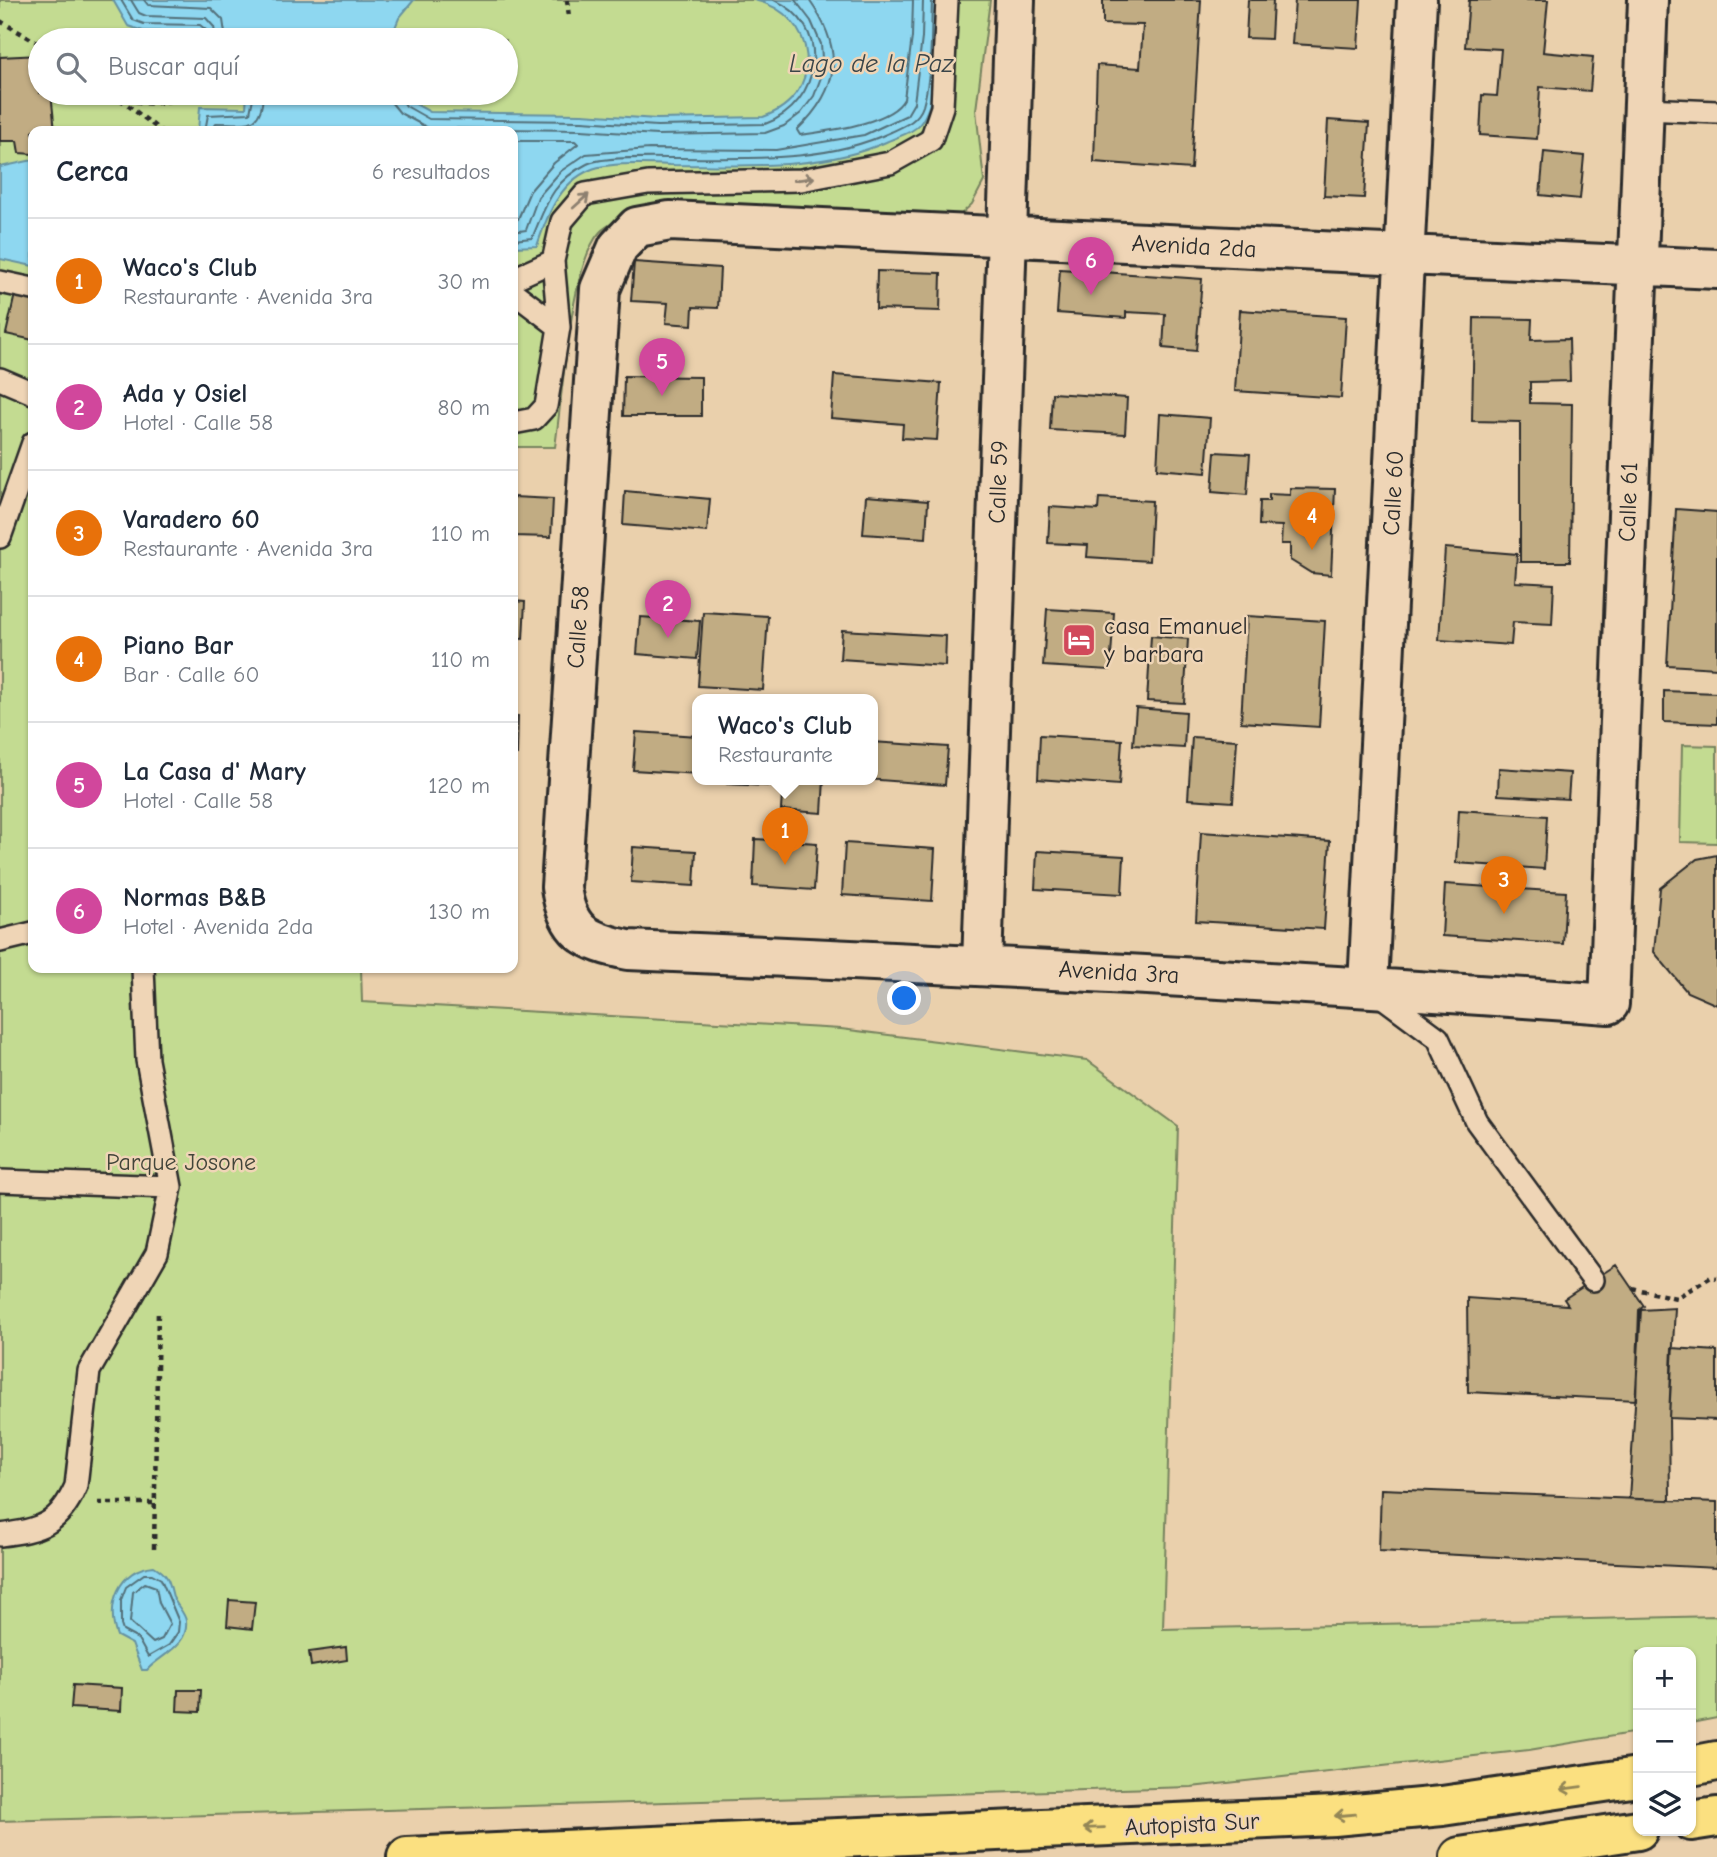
<!DOCTYPE html>
<html lang="es">
<head>
<meta charset="utf-8">
<style>
	:root { --surface:#fff; --page:#f2f2f3; --text:#1f2937; --muted:#747a83; --line:#e0e1e3; --accent:#1a73e8 }
	body { margin:0; font-family:"Comic Neue",sans-serif; background:var(--page); color:var(--text) }
	.controls { position:absolute; right:21px; bottom:21px; display:grid; overflow:hidden; border-radius:14px; box-shadow:0 2px 5px #0004 }
	.controls button { width:63px; height:63px; display:grid; place-items:center; padding:0; border:0; border-bottom:2px solid var(--line); background:var(--surface); color:var(--text); font:35px sans-serif }
	.you { position:absolute; left:905px; top:999px; width:24px; height:24px; margin:-18px; border:5px solid #fff; border-radius:50%; background:#1a73e8; box-shadow:0 0 0 10px #1a73e833 }
	.badge { display:grid; place-items:center; width:46px; height:46px; border-radius:50%; background:var(--accent); color:#fff; font-size:23px; font-weight:700 }
	.pin { position:absolute; translate:-50% -58px; filter:drop-shadow(0 2px 4px #0008) }
	.pin::after { content:''; position:absolute; top:37px; width:24px; height:21px; background:inherit; clip-path:polygon(0 0,100% 0,50% 100%) }
	.popup { position:absolute; left:692px; top:694px; width:186px; height:91px; box-sizing:border-box; display:grid; place-content:center; border-radius:14px; background:var(--surface); filter:drop-shadow(0 2px 5px #0005); font-size:23px; white-space:nowrap; color:var(--muted) }
	.popup b { font-size:26px; color:var(--text) }
	.popup::after { content:''; position:absolute; left:50%; top:100%; margin-left:-14px; border:14px solid transparent; border-top-color:var(--surface) }
	.list { margin:0; padding:0; list-style:none }
	h2 { display:flex; justify-content:space-between; align-items:center; height:91px; margin:0; padding:0 28px; font-size:30px }
	h2 small { font-size:23px; font-weight:400; color:var(--muted) }
	.list li { display:grid; grid-template-columns:46px 1fr auto; gap:21px; align-items:center; box-sizing:border-box; height:126px; padding:0 28px; border-top:2px solid var(--line) }
	.list b { display:block; font-size:26px; white-space:nowrap }
	.list p { margin:0; font-size:23px; white-space:nowrap; color:var(--muted) }
	.list em { font-size:23px; font-style:normal; color:var(--muted) }
	.icon { flex:none; width:38px; height:38px; fill:none; stroke:currentColor; stroke-width:2; stroke-linecap:round; stroke-linejoin:round }
	.map { position:relative; flex:none; width:1717px; height:1857px; overflow:hidden }
	.search { position:absolute; background:var(--surface); box-shadow:0 2px 5px #0004; left:28px; top:28px; width:490px; height:77px; display:flex; align-items:center; gap:18px; box-sizing:border-box; padding:0 24px; border-radius:38px; color:var(--muted); font-size:26px }
	.panel { position:absolute; background:var(--surface); box-shadow:0 2px 5px #0004; left:28px; top:126px; width:490px; height:847px; border-radius:14px }
	.map>svg:first-child { display:block }
	.green { fill:#c3db91; stroke:#77835e; stroke-width:2; fill-rule:evenodd }
	.water { fill:#8ed7f0; stroke:#6692a1; stroke-width:2 }
	.lines { fill:none; stroke-linecap:round; stroke-linejoin:round }
	.shore { stroke:#53707a; stroke-width:2 }
	.building { fill:#c1ac83; stroke:#2b2b2b; stroke-width:2 }
	.service-casing { stroke:#2b2b2b; stroke-width:26 }
	.minor-casing { stroke:#2b2b2b; stroke-width:44 }
	.trunk-casing { stroke:#2b2b2b; stroke-width:44 }
	.path { stroke:#2b2b2b; stroke-width:4.5; stroke-dasharray:5 5; stroke-linecap:butt }
	.service { stroke:#efd5b6; stroke-width:21 }
	.minor { stroke:#efd5b6; stroke-width:38 }
	.trunk { stroke:#fbe080; stroke-width:38 }
	.oneway { stroke:#8d8070 }
	.oneway2 { stroke:#938656 }
	.labels { text-anchor:middle; dominant-baseline:central; stroke-width:5; stroke-linejoin:round; paint-order:stroke }
	.street-label { font-size:24px; fill:#2b2b2b; stroke:#efd5b6 }
	.poi-label { font-size:24px; fill:#2b2b2b; stroke:#efd5b6; text-anchor:start }
	.park-label { font-size:24px; fill:#42453a; stroke:#efd5b6 }
	.water-label { font-size:26px; font-style:italic; fill:#3a4549; stroke:#efd5b6 }
</style>
</head>
<body>
<div class="map">
<svg width="1717" height="1857" viewBox="0 0 1717 1857">
	<rect width="100%" height="100%" fill="#ead0ac"/>
	<filter id="ink" filterUnits="userSpaceOnUse"><feTurbulence type="fractalNoise" baseFrequency=".0143" numOctaves="2"/><feDisplacementMap in="SourceGraphic" scale="14" xChannelSelector="R" yChannelSelector="G"/><feConvolveMatrix kernelMatrix="1 2 1 2 8 2 1 2 1" color-interpolation-filters="sRGB"/></filter>
	<g filter="url(#ink)">
		<path class="green" d="M0 0H990L976 110 984 181 972 204 958 217 627 215C619 220 606 225 600 232 570 264 562 401 555 447H513V131H33V968H361L362 1002 841 1029 1087 1060 1178 1126 1163 1629 1717 1616V1718L1691 1723V1652H1638V1732L1529 1750 1191 1787 0 1821ZM40 40H506V93H40Z
			M1682 745 1717 746V843L1680 842Z"/>
		<path class="water" d="M113 0H414L399 18 390 40H200L199 32 143 31 128 26Z
			M754 0H939C938 31 940 102 919 125 913 133 896 137 886 142 822 171 739 165 670 165 651 164 608 162 590 170 559 183 547 216 537 246L513 247V131H198L200 107 246 108 247 93H403L410 101 430 112 582 114 657 119 763 117C827 95 818 14 754 0Z
			M33 160V266L0 259V167Z
			M154 1566C169 1575 169 1581 173 1597 176 1605 185 1613 186 1621 189 1646 160 1655 147 1670H142L132 1644 117 1636C105 1605 119 1569 154 1566Z"/>
		<g class="lines">
			<path class="shore" d="M121 0 133 20 144 24 200 25 206 30 207 40
				M131 0 139 13 146 16 206 18 214 27 216 40
				M144 0 148 5 211 8 223 20 226 40
				M809 0C844 49 841 88 797 130L800 135C827 131 891 124 904 99L912 37 913 0
				M389 93 391 102 400 113 428 128 581 130 657 135 765 133 784 126 801 113 814 96 823 72 821 44 811 21 795 0
				M398 93 406 106 429 119 582 121 657 126 765 124C822 104 833 25 774 0
				M205 131 208 115 250 113 254 93
				M213 131 216 123C246 123 262 130 263 93
				M513 141H575L578 144 554 163 530 191 518 219 513 221
				M513 232 526 230 538 197 561 171 586 154 649 149 776 150 864 135 907 115 914 103 922 38 923 0
				M513 240 532 238C546 206 551 182 587 164 602 156 658 158 677 158 748 158 825 163 891 132 904 126 918 121 923 106 932 76 931 32 932 0
				M144 1574H152L161 1579 179 1622 178 1632 169 1645 148 1657 138 1639 123 1631 121 1625V1600L126 1587Z
				M145 1583 156 1587 159 1603 170 1624 162 1639 153 1643 130 1622 133 1592Z"/>
		</g>
		<path class="building" d="M1103 0H1201L1191 169 1094 162 1097 65 1140 68 1143 25 1103 24Z
			M1248 0H1273L1271 39 1246 38Z
			M1295 0H1361L1358 48 1292 44Z
			M1469 0H1548L1543 52 1593 57 1590 91 1540 87 1537 139 1480 135 1482 95 1497 96 1501 49 1465 47Z
			M40 55V93H51L55 131H33V154L19 153 17 141H0V57Z
			M1328 120 1369 123 1364 198 1324 196Z
			M1544 152 1584 156 1580 199 1540 195Z
			M634 262 720 268 718 308 693 307 692 325 666 323 668 303 631 301Z
			M1060 269 1202 279 1196 351 1163 348 1165 314 1126 312V318L1057 313Z
			M877 271 941 273 940 311 876 309Z
			M15 294 33 299V340L6 334Z
			M1240 310 1346 317 1341 398 1235 391Z
			M1474 318 1532 319 1531 340 1569 339 1570 381 1530 382V403L1572 404 1570 562H1520V422L1472 421Z
			M834 375 941 383 937 440 902 438 903 424 831 418Z
			M624 376 701 377V416H623Z
			M1052 393 1127 398 1125 434 1050 430Z
			M1160 414 1210 418 1206 473 1157 469Z
			M1215 452 1250 454 1247 495 1212 492Z
			M1290 488 1335 489 1331 575 1311 573 1290 560V544H1281L1282 526 1259 525 1260 501H1269V494L1290 495Z
			M625 491 710 499 707 532 623 525Z
			M866 496 928 501 926 538 863 534Z
			M513 497 553 499 551 537 513 536Z
			M1099 498 1152 501 1149 561 1087 557 1088 545 1048 543 1050 507 1098 510Z
			M1676 509 1717 512V668L1667 665Z
			M1445 548 1517 554 1515 582 1554 584 1552 624 1513 622 1511 645 1439 640Z
			M513 601 525 602 523 639 513 638Z
			M1047 609 1114 613 1110 670 1043 666Z
			M703 612 768 616 763 690 698 686Z
			M1247 616 1325 621 1319 727 1241 722Z
			M640 617 700 621 697 659 637 654Z
			M842 630 946 636 945 666 840 659Z
			M1151 636 1188 639 1184 703 1147 701Z
			M1664 691 1717 693V724L1664 722Z
			M1136 708 1186 712 1184 748 1133 745Z
			M513 716H518L517 755H513Z
			M636 732 698 736V774L633 770Z
			M1040 735 1122 740 1119 785 1038 779Z
			M1192 737 1237 740 1233 802 1188 799Z
			M872 742 948 747 945 785 866 779H872Z
			M1499 768 1570 773 1568 799 1498 795Z
			M728 779H767V786L727 784Z
			M783 779H824L822 813 781 810Z
			M1459 810 1547 816 1544 869 1456 863Z
			M1201 832 1330 841 1324 929 1196 921Z
			M755 839 817 843 814 890 753 886Z
			M845 843 935 849 932 901 842 895Z
			M633 847 696 851 694 886 631 882Z
			M1037 851 1124 856 1122 894 1035 889Z
			M1717 855V1005L1687 992 1654 952 1660 888 1697 859Z
			M1445 884 1566 892 1563 944 1442 936Z
			M1616 1265 1644 1306 1639 1310 1636 1400 1468 1392 1467 1298 1568 1305 1564 1299Z
			M1675 1308 1669 1418 1670 1500 1629 1499 1641 1310Z
			M1672 1348 1717 1351V1420L1669 1418Z
			M1381 1489 1717 1502V1568L1379 1551Z
			M229 1600 255 1602 252 1629 227 1626Z
			M346 1647 347 1660 311 1666 309 1652Z
			M73 1685 122 1688 121 1711 71 1708Z
			M178 1690H201L200 1712 177 1711Z"/>
		<g class="lines">
			<g class="service-casing">
				<path id="service" d="M1644 109 1717 112
					M513 279 553 261
					M0 282 33 289
					M513 292 559 327
					M0 379 33 393
					M513 423 534 419 546 406 559 327 553 261 562 221 585 194 648 183 801 180 890 163 931 140 942 107 947 0
					M0 537 33 443
					M0 941 33 933
					M1376 992 1438 1038 1477 1122 1593 1280
					M0 1181 171 1187
					M0 1535C40 1530 59 1525 76 1486L89 1371 157 1253 171 1187 147 1060 143 968"/>
			</g>
			<g class="minor-casing">
				<path id="minor" d="M1648 0 1609 1004C1282 980 955 964 628 950 585 941 567 932 561 887L600 289 618 247 637 227 670 221C1019 238 1368 253 1717 269
					M982 965 1015 0
					M1368 986 1417 0"/>
			</g>
			<g class="trunk-casing">
				<path id="trunk" d="M1691 1766 1717 1761
					M1691 1821 1717 1817
					M407 1857 1334 1816 1442 1806 1638 1777
					M1460 1857 1638 1830"/>
			</g>
			<path class="path" d="M567 0 569 17
				M0 21 40 44
				M112 93 161 131
				M117 95C149 107 157 105 189 95
				M1632 1288 1676 1298 1711 1277 1717 1278
				M98 1503H155
				M154 1549 158 1310"/>
			<use href="#service" class="service"/>
			<use href="#minor" class="minor"/>
			<use href="#trunk" class="trunk"/>
		</g>
		<defs><path id="oneway-shaft" d="M-6 0H5M1.5-3L5.5 0L1.5 3" fill="none" stroke-width="1.6" stroke-linecap="round" stroke-linejoin="round" transform="scale(1.75)"/></defs>
		<g class="oneway">
			<use href="#oneway-shaft" transform="translate(804 179) rotate(-7)"/>
			<use href="#oneway-shaft" transform="translate(581 201) rotate(-42)"/>
		</g>
		<g class="oneway2">
			<use href="#oneway-shaft" transform="translate(1571 1788) rotate(172)"/>
			<use href="#oneway-shaft" transform="translate(1345 1815) rotate(175)"/>
			<use href="#oneway-shaft" transform="translate(1094 1828) rotate(178)"/>
		</g>
	</g>
	<defs>
		<g id="hotel-square" transform="scale(1.75)"><rect x="-9" y="-9" width="18" height="18" rx="4" fill="#d1495b" stroke="#efd5b6"/><path d="M-6-4.5h1.5V1H6V5H4.5V3h-9V5H-6ZM-4 0a1.8 1.8 0 1 1 3.6 0ZM.5 0V-2.5h3Q6-2.5 6 0Z" fill="#fff"/></g>
	</defs>
	<g fill-rule="evenodd">
		<use href="#hotel-square" x="1079" y="640"/>
	</g>
	<g class="labels">
		<g class="street-label">
			<text transform="translate(1194 246) rotate(3)">Avenida 2da</text>
			<text transform="translate(998 482) rotate(-88)">Calle 59</text>
			<text transform="translate(1393 493) rotate(-87)">Calle 60</text>
			<text transform="translate(1628 502) rotate(-88)">Calle 61</text>
			<text transform="translate(578 627) rotate(-86)">Calle 58</text>
			<text transform="translate(1119 972) rotate(3)">Avenida 3ra</text>
			<text transform="translate(1192 1824) rotate(-3)">Autopista Sur</text>
		</g>
		<g class="poi-label">
			<text x="1104" y="626">casa Emanuel<tspan x="1104" dy="28">y barbara</tspan></text>
		</g>
		<g class="park-label">
			<text x="181" y="1162">Parque Josone</text>
		</g>
		<g class="water-label">
			<text x="871" y="64">Lago de la Paz</text>
		</g>
	</g>
</svg>
<div class="controls">
<button>+</button>
<button>−</button>
<button><svg class="icon" aria-label="layers" viewBox="0 0 24 24"><path d="M12 4l9 5-9 5-9-5zM3 14l9 5 9-5"/></svg></button>
</div>
<div class="you"></div>
<div class="pin badge" style="left:785px;top:865px;background:#e8710a">1</div>
<div class="popup"><b>Waco's Club</b>Restaurante</div>
<div class="pin badge" style="left:668px;top:638px;background:#d1479c">2</div>
<div class="pin badge" style="left:1504px;top:914px;background:#e8710a">3</div>
<div class="pin badge" style="left:1312px;top:550px;background:#e8710a">4</div>
<div class="pin badge" style="left:662px;top:396px;background:#d1479c">5</div>
<div class="pin badge" style="left:1091px;top:295px;background:#d1479c">6</div>
<div class="search"><svg class="icon" aria-label="search" viewBox="0 0 24 24"><circle cx="10" cy="10" r="6"/><path d="M15 15l6 6"/></svg>Buscar aquí</div>
<section class="panel">
<h2>Cerca<small>6 resultados</small></h2>
<ul class="list">
<li><span class="badge" style="background:#e8710a">1</span><div><b>Waco's Club</b><p>Restaurante · Avenida 3ra</p></div><em>30 m</em></li>
<li><span class="badge" style="background:#d1479c">2</span><div><b>Ada y Osiel</b><p>Hotel · Calle 58</p></div><em>80 m</em></li>
<li><span class="badge" style="background:#e8710a">3</span><div><b>Varadero 60</b><p>Restaurante · Avenida 3ra</p></div><em>110 m</em></li>
<li><span class="badge" style="background:#e8710a">4</span><div><b>Piano Bar</b><p>Bar · Calle 60</p></div><em>110 m</em></li>
<li><span class="badge" style="background:#d1479c">5</span><div><b>La Casa d' Mary</b><p>Hotel · Calle 58</p></div><em>120 m</em></li>
<li><span class="badge" style="background:#d1479c">6</span><div><b>Normas B&amp;B</b><p>Hotel · Avenida 2da</p></div><em>130 m</em></li>
</ul>
</section>
</div>
</body>
</html>
